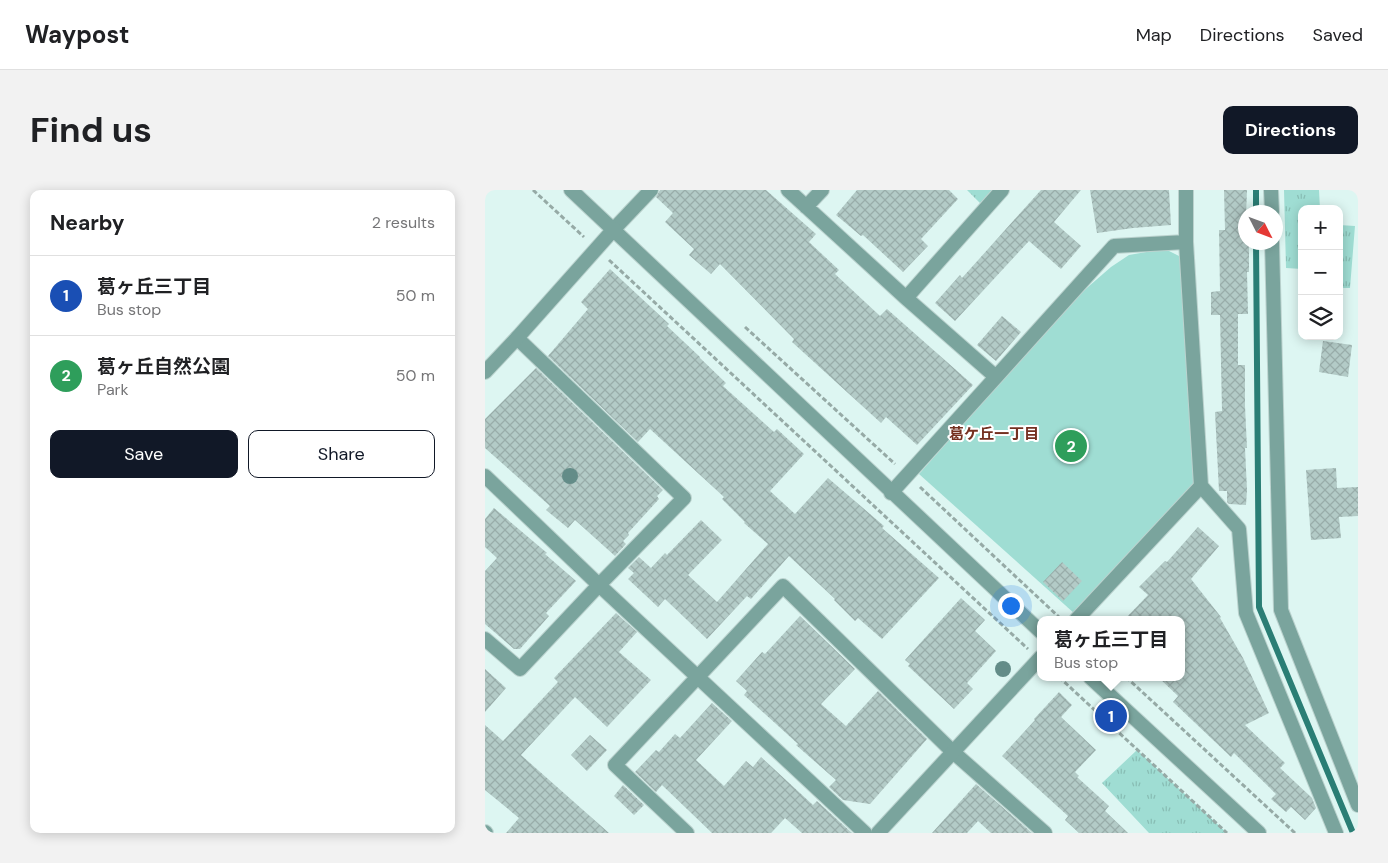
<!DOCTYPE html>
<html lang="en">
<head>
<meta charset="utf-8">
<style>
	:root { --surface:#fff; --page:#f2f2f2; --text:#202124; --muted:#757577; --line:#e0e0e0; --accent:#111827 }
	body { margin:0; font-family:"DM Sans","Noto Sans JP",sans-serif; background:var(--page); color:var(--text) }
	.controls { position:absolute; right:15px; top:15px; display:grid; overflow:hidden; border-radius:10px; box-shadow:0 2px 12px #0003 }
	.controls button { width:45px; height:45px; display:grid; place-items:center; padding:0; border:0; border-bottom:1px solid var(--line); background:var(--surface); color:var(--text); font:25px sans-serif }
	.compass { position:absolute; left:753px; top:15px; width:45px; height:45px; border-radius:50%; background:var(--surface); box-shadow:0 2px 12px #0003; rotate:132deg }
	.you { position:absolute; left:525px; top:415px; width:18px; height:18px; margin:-12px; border:4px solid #fff; border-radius:50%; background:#1a73e8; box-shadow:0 0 0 8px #1a73e833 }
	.badge { display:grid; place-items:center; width:32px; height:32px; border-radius:50%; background:var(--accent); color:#fff; font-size:16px; font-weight:700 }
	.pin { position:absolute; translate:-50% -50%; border:2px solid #fff; box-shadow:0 1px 5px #0006 }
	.popup { position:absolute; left:552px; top:426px; width:148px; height:65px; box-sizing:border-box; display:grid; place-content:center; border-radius:10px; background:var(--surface); filter:drop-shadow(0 1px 4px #0005); font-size:16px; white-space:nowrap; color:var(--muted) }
	.popup b { font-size:19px; color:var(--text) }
	.popup::after { content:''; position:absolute; left:50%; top:100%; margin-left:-10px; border:10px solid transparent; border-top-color:var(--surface) }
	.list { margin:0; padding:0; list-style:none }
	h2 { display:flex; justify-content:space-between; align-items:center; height:65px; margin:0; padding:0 20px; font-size:21px }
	h2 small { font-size:16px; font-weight:400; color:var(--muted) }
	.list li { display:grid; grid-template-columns:32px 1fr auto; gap:15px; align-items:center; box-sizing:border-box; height:80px; padding:0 20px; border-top:1px solid var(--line) }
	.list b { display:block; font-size:19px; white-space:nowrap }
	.list p { margin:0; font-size:16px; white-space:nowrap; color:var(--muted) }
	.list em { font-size:16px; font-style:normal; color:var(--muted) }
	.actions { display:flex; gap:10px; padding:15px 20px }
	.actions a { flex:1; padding:11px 0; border:1px solid var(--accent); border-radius:10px; text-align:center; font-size:18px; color:var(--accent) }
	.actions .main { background:var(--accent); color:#fff }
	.icon { flex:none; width:28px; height:28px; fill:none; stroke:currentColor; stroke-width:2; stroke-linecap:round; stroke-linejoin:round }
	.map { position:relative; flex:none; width:873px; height:643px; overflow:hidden; border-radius:10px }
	header { display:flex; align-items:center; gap:30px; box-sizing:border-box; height:70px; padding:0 25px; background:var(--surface); border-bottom:1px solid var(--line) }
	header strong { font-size:24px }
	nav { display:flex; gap:28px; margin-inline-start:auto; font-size:18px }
	.intro { display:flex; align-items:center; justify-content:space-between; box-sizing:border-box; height:120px; padding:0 30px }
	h1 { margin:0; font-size:35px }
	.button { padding:12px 22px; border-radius:10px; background:var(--accent); color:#fff; font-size:18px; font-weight:700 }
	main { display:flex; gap:30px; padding:0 30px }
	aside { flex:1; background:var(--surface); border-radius:10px; box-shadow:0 2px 12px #0003 }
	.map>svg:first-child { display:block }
	.grass { fill:url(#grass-tufts) }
	.green { fill:#9fddd3 }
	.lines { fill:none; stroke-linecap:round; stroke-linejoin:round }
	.stream { stroke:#2a7e75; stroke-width:6 }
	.building { fill:url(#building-cross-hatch) }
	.minor-casing { stroke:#bbd2ce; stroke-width:16 }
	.tertiary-casing { stroke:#bbd2ce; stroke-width:16 }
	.path { stroke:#96aaa6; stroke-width:3; stroke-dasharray:5 2.5; stroke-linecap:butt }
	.minor { stroke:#7aa49d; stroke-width:14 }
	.tertiary { stroke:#7aa49d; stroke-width:14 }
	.tree { fill:#638c88 }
	.labels { text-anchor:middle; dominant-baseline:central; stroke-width:4; stroke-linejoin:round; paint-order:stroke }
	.neighbourhood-label { font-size:15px; font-weight:bold; fill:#743020; stroke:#fff }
</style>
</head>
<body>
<header>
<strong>Waypost</strong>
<nav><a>Map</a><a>Directions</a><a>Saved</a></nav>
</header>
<div class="intro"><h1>Find us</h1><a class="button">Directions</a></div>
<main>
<aside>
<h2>Nearby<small>2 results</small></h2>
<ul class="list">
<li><span class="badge" style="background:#1a4fb4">1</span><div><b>葛ヶ丘三丁目</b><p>Bus stop</p></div><em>50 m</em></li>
<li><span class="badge" style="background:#2e9e5b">2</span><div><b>葛ヶ丘自然公園</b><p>Park</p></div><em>50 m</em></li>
</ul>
<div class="actions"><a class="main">Save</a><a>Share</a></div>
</aside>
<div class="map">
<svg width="873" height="643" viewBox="0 0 873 643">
	<defs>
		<pattern id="grass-tufts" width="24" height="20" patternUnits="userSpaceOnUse" patternTransform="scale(1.25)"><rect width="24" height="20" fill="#9fddd3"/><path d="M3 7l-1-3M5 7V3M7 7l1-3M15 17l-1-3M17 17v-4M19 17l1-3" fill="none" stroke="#88bdb4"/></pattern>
		<pattern id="building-cross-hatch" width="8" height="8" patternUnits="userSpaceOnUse" patternTransform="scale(1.25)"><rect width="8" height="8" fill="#b3cbc7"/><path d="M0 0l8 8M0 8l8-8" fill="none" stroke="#99adaa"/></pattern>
	</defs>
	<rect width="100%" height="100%" fill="#ddf6f2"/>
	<path class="grass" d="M482 0H507L495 13Z
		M799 0H834L835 19H817V79L801 78Z
		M854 35 870 36 865 98H854Z
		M652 560 742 643H664L617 593Z"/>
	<path class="green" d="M682 60 696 67 716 296 590 424 434 284 588 110 626 77 644 65 667 61Z"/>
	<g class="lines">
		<path class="stream" d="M771 0V22
			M771 52 774 417 868 643"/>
	</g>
	<path class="building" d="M175 0H281L331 44 324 52 354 80 350 84 395 126 402 119 488 195 432 255 401 227 396 233 307 152 309 149 235 74 226 84 204 65 209 59 180 32 188 23 171 7Z
		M372 0H464L473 9 436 49 443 56 418 82 378 45 376 46 351 25Z
		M556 0H596L569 32 596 56 576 79 544 51 470 131 450 113 475 85 477 88Z
		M605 0H684L686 35 648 38 612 43Z
		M739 0H762L760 52H764V82H762L763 124H753V175H760V216L762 258H760L762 300 761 315 744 314 742 312V301H734L730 222 737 221 735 125H726V102L735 101 734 40H740Z
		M125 79 184 134 182 136 215 167V168L241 193 238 196 289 242 292 239 319 264 285 301 310 324 343 288 399 336 397 338 454 388 397 449 373 428 370 431 349 410 350 409 304 366 266 409 262 406 222 449 180 409 173 417 143 389 149 383 143 378 154 367 166 378 180 363 182 365 216 330 237 350 203 385 232 412 283 354 259 333 260 332 237 309 239 307 165 239 153 252 63 166 103 119 96 112Z
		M517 126 536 142 511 171 492 155Z
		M838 151 867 155 863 187 834 182Z
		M51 178 178 300 172 306 174 309 143 343 144 345 138 351 141 354 130 366 90 330 83 338 61 320 65 316 0 258V229Z
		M851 278 852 298 873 297V326L854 327 856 348 826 350 821 280Z
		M9 318 62 363 60 364 91 391 61 423 64 426 35 459H29L0 434V381L12 368 0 357V329Z
		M713 337 734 356 706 389 736 427 735 428 758 468 784 523 760 535 800 573 795 578 827 608 831 618 820 630 806 617 801 622 786 609 791 604 749 563 746 567 688 512 693 506 673 487H696V430H639L663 405 654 397 680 371 682 372Z
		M577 372 597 391 578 411 558 392Z
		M476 408 500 430 490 441 511 461 482 493 488 499 469 519 423 476 425 474 420 470Z
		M131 423 152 442 134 462 166 490 122 537 90 507 36 565 124 643H21L34 628 0 600V535L18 551 73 492 69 488Z
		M315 426 370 479 336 514 361 536 393 501 442 549 385 614 358 610 344 597 351 590 311 555 313 554 259 505 262 501 251 491 277 462 280 464Z
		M0 479 21 498 0 522Z
		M574 502 587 515 576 527 611 560 590 582 594 586 592 587 624 616 620 621 643 643H594L580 630 583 626 517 566 550 530 549 529Z
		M227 513 247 531 211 570 239 596 261 571 268 577 276 567 328 615 332 611 367 643H317L300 628 286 643H227L177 595 171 602 150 582 171 560 174 562 190 544 195 548Z
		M105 545 122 560 102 581 86 565Z
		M491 594 547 643H506L493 631 482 643H447Z
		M138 595 159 615 149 625 129 606Z"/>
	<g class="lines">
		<g class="minor-casing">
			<path id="minor" d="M303 0 421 108 511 187 406 303
				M786 0 787 22
				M321 17 337 0
				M129 39 166 0
				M787 52 796 420 873 615
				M421 108 517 0
				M511 187 629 56 701 52
				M0 286 114 395 380 643
				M716 296 754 339 761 423 851 643
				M591 430 716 296 701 52V0
				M0 449 35 479 114 395 199 308 32 148
				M202 643 130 575 298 396 468 562 560 643"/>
		</g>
		<g class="tertiary-casing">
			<path id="tertiary" d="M86 0 556 442
				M0 182 32 148 129 39
				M605 487 774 643
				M0 642 1 643
				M393 643 556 467"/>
		</g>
		<path class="path" d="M48 0 99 47
			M124 70 543 459
			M260 137 410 274
			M435 297 575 428
			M574 487 742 643
			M641 487 810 643"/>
		<use href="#minor" class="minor"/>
		<use href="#tertiary" class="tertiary"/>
	</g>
	<g class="tree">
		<circle cx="85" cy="286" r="8"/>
		<circle cx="518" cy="479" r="8"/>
	</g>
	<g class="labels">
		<g class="neighbourhood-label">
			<text x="509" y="244">葛ケ丘一丁目</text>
		</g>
	</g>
</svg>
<div class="controls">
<button>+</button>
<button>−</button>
<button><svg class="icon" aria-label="layers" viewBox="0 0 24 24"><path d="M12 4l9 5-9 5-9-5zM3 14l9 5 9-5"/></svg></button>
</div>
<svg class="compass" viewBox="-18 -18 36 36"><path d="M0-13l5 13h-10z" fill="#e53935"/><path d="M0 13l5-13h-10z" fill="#757577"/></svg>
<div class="you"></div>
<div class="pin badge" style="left:626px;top:526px;background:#1a4fb4">1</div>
<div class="popup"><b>葛ヶ丘三丁目</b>Bus stop</div>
<div class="pin badge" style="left:586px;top:256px;background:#2e9e5b">2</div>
</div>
</main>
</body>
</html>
